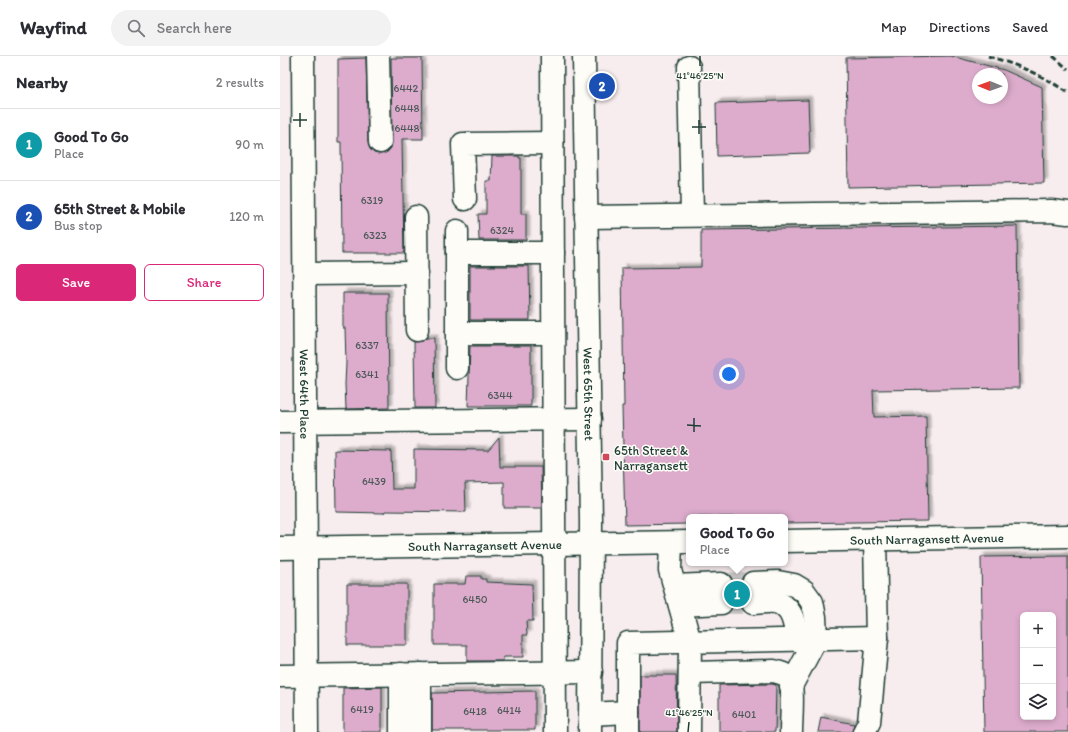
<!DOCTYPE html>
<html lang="en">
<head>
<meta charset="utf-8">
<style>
	:root { --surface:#fff; --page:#f2f2f3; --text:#2b2b33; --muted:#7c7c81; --line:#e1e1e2; --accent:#db2777 }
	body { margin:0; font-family:Itim,sans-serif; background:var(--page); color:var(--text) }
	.controls { position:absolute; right:12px; bottom:12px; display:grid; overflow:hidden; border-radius:6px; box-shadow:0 2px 6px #0003 }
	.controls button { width:36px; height:36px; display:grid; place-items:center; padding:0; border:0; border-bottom:1px solid var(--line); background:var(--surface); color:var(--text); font:20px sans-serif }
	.compass { position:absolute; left:692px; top:12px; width:36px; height:36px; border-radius:50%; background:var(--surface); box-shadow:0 2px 6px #0003; rotate:271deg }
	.you { position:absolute; left:449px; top:318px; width:14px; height:14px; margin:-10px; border:3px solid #fff; border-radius:50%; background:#1a73e8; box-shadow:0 0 0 6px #1a73e833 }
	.badge { display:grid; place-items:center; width:26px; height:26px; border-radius:50%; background:var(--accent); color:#fff; font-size:13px; font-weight:700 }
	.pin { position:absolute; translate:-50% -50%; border:2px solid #fff; box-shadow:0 1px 4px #0006 }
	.popup { position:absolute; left:406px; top:458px; width:102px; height:52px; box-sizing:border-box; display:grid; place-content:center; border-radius:6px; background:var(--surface); filter:drop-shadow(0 1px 3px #0005); font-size:13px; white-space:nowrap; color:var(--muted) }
	.popup b { font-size:15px; color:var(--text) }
	.popup::after { content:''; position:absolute; left:50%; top:100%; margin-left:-8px; border:8px solid transparent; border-top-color:var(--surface) }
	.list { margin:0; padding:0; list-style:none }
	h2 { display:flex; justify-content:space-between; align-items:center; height:52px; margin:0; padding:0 16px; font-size:17px }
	h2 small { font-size:13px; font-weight:400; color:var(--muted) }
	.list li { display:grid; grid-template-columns:26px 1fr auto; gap:12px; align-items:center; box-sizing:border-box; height:72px; padding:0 16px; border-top:1px solid var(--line) }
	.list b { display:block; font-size:15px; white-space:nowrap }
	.list p { margin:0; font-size:13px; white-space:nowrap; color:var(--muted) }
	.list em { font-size:13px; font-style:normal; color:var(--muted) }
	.actions { display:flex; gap:8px; padding:12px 16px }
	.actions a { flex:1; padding:9px 0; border:1px solid var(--accent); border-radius:6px; text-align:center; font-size:14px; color:var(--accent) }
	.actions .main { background:var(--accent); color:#fff }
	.icon { flex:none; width:22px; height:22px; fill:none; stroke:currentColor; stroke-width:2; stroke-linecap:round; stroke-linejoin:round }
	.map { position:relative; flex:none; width:788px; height:676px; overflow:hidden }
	header { display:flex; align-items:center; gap:24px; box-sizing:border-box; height:56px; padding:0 20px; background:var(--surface); border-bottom:1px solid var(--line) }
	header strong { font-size:19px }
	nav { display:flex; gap:22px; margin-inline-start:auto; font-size:14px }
	.search { width:280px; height:36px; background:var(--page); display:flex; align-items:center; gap:10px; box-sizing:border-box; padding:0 14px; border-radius:22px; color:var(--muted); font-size:15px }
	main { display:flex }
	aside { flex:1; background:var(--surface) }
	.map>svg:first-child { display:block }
	.building { fill:#ddaccc; stroke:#1f3d34; fill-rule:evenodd; filter:url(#shadow) }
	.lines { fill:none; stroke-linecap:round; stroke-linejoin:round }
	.minor-tunnel { stroke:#ccc9c9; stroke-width:22; stroke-dasharray:22 11; stroke-linecap:butt }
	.minor-casing { stroke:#1f3d34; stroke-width:25 }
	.minor { stroke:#fdfcf7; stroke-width:22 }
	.rail { stroke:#1f3d34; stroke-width:3; stroke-dasharray:6 3; stroke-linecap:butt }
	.ticks { fill:none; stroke:#1f3d34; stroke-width:1.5 }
	.poi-dot { fill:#d1495b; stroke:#fdfcf7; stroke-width:1.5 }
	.labels { text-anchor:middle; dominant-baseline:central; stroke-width:3; stroke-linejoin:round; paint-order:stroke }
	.number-label { font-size:11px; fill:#4e595a }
	.street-label { font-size:13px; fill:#1f3d34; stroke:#fdfcf7 }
	.poi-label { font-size:13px; fill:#1f3d34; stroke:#fdfcf7; text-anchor:start }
	.ticks-label { font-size:10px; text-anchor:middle; fill:#1f3d34; stroke:#fdfcf7; stroke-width:3; stroke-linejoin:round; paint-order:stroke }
</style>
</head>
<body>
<header>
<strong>Wayfind</strong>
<div class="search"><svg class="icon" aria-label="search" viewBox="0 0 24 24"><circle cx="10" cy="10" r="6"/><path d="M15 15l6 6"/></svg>Search here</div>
<nav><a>Map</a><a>Directions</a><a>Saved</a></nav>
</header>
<main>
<aside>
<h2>Nearby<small>2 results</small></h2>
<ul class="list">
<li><span class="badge" style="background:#0f9aa8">1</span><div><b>Good To Go</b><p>Place</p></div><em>90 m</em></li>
<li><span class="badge" style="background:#1a4fb4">2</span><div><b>65th Street &amp; Mobile</b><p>Bus stop</p></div><em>120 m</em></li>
</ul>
<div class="actions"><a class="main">Save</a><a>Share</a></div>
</aside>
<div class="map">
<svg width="788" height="676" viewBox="0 0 788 676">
	<defs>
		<filter id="shadow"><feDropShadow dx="3.5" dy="-3.5" stdDeviation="1" flood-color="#0004"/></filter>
	</defs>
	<rect width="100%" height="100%" fill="#f7ecee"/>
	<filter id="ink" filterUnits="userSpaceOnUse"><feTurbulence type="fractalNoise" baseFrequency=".025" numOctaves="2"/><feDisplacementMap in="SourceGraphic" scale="8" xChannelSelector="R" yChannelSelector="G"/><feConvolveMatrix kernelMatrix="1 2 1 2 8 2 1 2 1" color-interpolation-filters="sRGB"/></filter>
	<g filter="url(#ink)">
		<path class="building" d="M671 0 724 14 762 31 764 127 568 131 566 2ZM698 18H722V42H698Z
			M86 2 88 86 90 93 94 97 100 98 107 96 111 92 112 86 111 2H142L143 83H122L124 197H62L61 86H58V3Z
			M528 44 530 97 437 100 436 47Z
			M212 100H239V102H241V158H246V184H199L198 158H206V125H211Z
			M737 170 739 332 593 334 594 361 646 360 648 465 505 467V461H409V468L345 469 342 350H344L342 212 421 211V174Z
			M190 210H249L250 264H190Z
			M63 237H108L109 352 66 353 65 328 66 307 65 272H63Z
			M146 282H154L155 352H135L134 286 143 285Z
			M190 290H251V350H188Z
			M219 381 220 411H261L262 452H224V426L185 427 186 456 105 455 104 457 56 456 55 394 111 395 112 433H134V393L208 394Z
			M788 500V676H704L701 501ZM743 559H773V661H743Z
			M186 520H201V523H206V526L252 528 253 565H246L247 579H243V601H223V605H187V589H154V528H185Z
			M451 521H462L461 528 462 533 466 537 462 541 461 547 462 553H452L453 546 452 541 449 538 452 533 453 528Z
			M67 528H127V589H67Z
			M360 619H396L397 676H360Z
			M492 628 496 629 495 676H439V629Z
			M102 631V676H63V632Z
			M255 635V674H152V637Z
			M541 661 574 668 572 676H538Z"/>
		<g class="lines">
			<path class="minor-tunnel" d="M441 528 473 527
				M441 547H473"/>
			<g class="minor-casing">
				<g id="minor">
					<path id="s1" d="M23 0 27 676"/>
					<path d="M98 0 100 86"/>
					<path d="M272 0 275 676"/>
					<path id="s2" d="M304 0 311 466 310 676"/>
					<path d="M409 11 412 159"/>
					<path d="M185 143 183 88 272 87"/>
					<path d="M136 161 137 274"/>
					<path d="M306 161 771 155 788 157"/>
					<path d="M177 197V175"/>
					<path d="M273 197H177V277H273"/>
					<path d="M25 218 137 217"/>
					<path d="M177 277V312"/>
					<path d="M0 366 310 363"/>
					<path id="s3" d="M505 485 788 480"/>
					<path d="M391 487 390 514 410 586 409 676"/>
					<path id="s4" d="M0 492 409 486"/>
					<path d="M473 527 498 526 514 529 524 535 532 546 535 561 536 583 511 630"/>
					<path d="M395 530 441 528"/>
					<path d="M473 547C480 547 488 545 495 546 513 550 515 569 517 584"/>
					<path d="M400 549 441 547"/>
					<path d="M410 617 494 615C499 617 505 617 509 622 514 628 511 666 511 676"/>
					<path d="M121 618V676"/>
					<path d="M0 620 311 616"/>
					<path d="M310 658 348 656"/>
					<path d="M140 676V618"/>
					<path d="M348 676V587L597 582"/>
					<path d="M584 676 589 666 597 582 595 483"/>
				</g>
			</g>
			<use href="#minor" class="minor"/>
			<path class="rail" d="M708 0C737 9 763 19 788 37
				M773 0 788 13"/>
		</g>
	</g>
	<path class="ticks" d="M420 10V0M13 64H27M20 71V57M412 71H426M419 78V64M407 369 421 370M414 376V362M408 676 409 666"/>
	<rect class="poi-dot" x="322" y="397" width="8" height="8" rx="2"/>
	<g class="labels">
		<g class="number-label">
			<text x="126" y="32">6442</text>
			<text x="127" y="52">6448</text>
			<text x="127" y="72">6448</text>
			<text x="92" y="144">6319</text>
			<text x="222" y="174">6324</text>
			<text x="95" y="179">6323</text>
			<text x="87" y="289">6337</text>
			<text x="87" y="318">6341</text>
			<text x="220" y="339">6344</text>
			<text x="94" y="425">6439</text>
			<text x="195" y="543">6450</text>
			<text x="82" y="653">6419</text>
			<text x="229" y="654">6414</text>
			<text x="195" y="655">6418</text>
			<text x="464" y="658">6401</text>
		</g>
		<g class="street-label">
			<text stroke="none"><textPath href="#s1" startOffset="338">West 64th Place</textPath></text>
			<text stroke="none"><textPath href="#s2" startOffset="338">West 65th Street</textPath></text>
			<text stroke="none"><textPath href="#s3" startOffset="142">South Narragansett Avenue</textPath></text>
			<text stroke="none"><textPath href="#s4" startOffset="205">South Narragansett Avenue</textPath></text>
		</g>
		<g class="poi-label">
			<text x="334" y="394">65th Street &amp;<tspan x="334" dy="15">Narragansett</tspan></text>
		</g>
	</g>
	<g class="ticks-label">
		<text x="420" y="23">41°46'25"N</text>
		<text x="409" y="660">41°46'25"N</text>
	</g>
</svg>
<div class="controls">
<button>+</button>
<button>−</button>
<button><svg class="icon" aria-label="layers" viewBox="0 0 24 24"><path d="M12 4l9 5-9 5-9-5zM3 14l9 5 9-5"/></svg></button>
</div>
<svg class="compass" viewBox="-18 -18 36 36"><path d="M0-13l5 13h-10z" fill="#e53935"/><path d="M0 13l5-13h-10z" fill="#7c7c81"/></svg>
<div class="you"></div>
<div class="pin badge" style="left:457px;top:538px;background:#0f9aa8">1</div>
<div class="popup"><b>Good To Go</b>Place</div>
<div class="pin badge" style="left:322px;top:30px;background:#1a4fb4">2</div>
</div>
</main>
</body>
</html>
